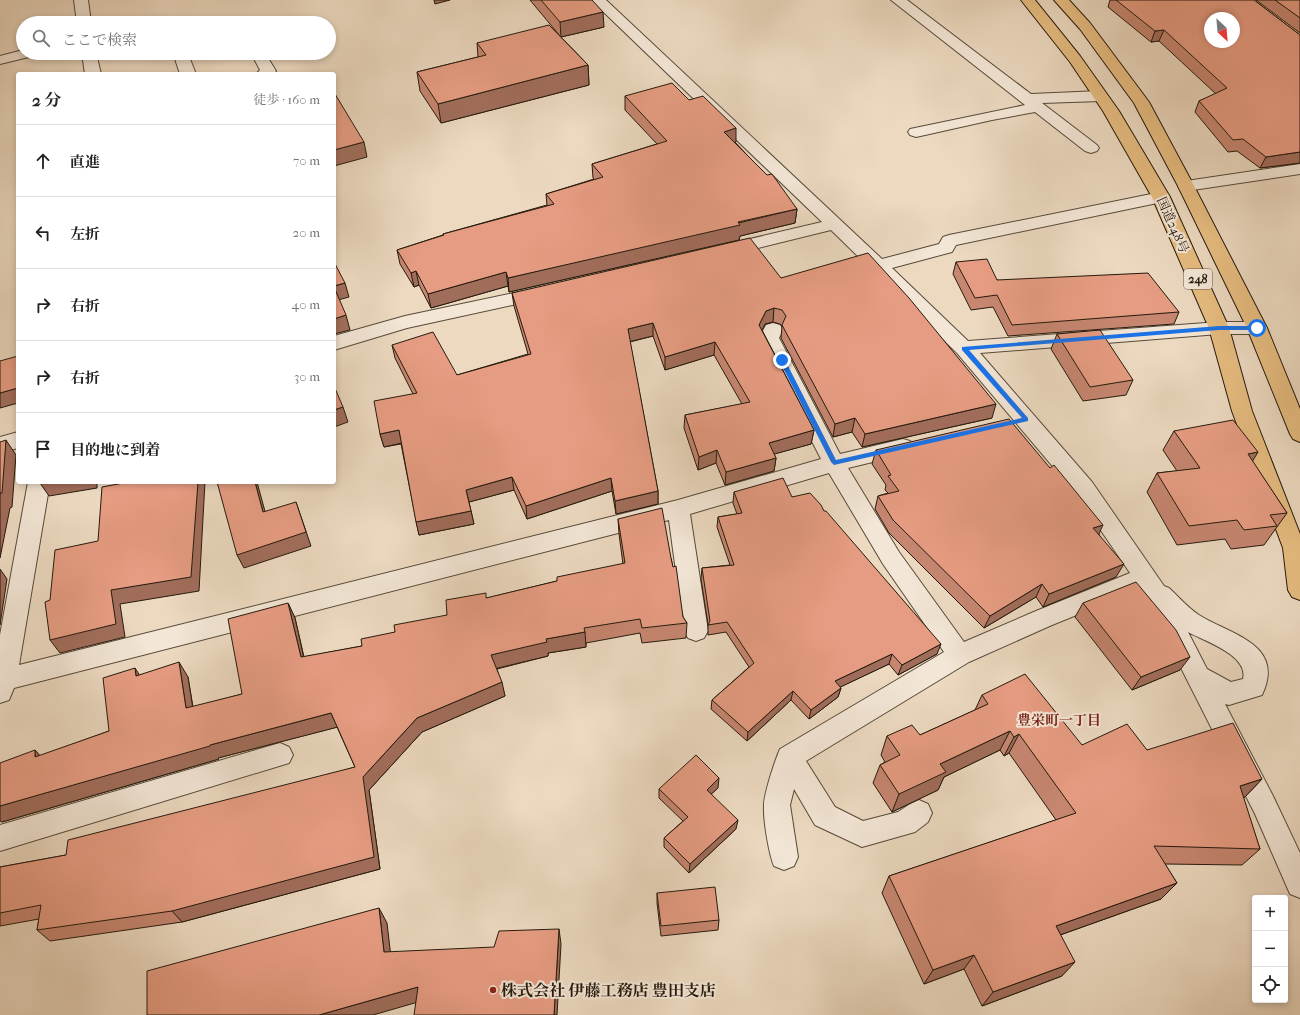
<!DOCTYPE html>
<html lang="ja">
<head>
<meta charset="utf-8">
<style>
	:root { --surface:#fff; --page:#f2f2f2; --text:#222; --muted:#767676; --line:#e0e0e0 }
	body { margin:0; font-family:"IM FELL French Canon","Noto Serif JP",serif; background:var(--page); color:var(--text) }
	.controls { position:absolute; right:12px; bottom:12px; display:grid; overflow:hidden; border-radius:4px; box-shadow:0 2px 6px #0003 }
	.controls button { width:36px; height:36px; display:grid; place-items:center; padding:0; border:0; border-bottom:1px solid var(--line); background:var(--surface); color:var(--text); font:20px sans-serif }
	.compass { position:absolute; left:1204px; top:12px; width:36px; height:36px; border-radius:50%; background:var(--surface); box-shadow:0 2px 6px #0003; rotate:154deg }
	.stop { position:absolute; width:12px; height:12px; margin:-9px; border:3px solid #1a73e8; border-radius:50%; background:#fff }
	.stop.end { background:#1a73e8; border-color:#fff; box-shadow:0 1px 4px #0008 }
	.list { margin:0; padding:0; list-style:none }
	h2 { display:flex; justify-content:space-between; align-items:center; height:52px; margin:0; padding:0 16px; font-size:17px }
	h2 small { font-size:13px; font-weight:400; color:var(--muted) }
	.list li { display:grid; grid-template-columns:26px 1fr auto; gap:12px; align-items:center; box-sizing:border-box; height:72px; padding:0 16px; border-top:1px solid var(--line) }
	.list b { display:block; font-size:15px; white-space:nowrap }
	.list em { font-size:13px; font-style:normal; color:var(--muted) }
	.icon { flex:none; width:22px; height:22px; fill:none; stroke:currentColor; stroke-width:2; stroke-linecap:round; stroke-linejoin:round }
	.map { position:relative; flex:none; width:1300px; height:1015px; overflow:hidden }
	.search { position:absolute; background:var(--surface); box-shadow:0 2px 6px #0003; left:16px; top:16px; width:320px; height:44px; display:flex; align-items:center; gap:10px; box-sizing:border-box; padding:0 14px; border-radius:22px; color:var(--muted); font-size:15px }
	.panel { position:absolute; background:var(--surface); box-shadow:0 2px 6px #0003; left:16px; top:72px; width:320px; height:412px; border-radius:4px }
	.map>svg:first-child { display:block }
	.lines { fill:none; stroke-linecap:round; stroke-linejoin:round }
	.minor-casing { stroke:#564a3a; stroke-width:2 }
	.highway-casing { stroke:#241a0d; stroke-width:2 }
	.minor { fill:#f3e6d6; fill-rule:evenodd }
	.highway { fill:#e6bc80; fill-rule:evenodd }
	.wall { fill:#c68670; stroke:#241a0d }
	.shaded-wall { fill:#a16d5b; stroke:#241a0d }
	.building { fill:#e69c82; stroke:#241a0d; fill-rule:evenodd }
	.route { fill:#1a73e8 }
	.poi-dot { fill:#8f2418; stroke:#f3e6d6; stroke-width:1.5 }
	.labels { text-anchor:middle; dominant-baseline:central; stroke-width:4; stroke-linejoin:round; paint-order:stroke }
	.shield { fill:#f3e6d6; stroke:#625749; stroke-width:1 }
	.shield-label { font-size:12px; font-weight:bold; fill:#241a0d }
	.street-label { font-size:13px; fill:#241a0d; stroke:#f3e6d6 }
	.neighbourhood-label { font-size:14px; font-weight:bold; fill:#7a1f14; stroke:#f3e6d6 }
	.near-poi-label { font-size:16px; font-weight:bold; fill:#241a0d; stroke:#f3e6d6; text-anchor:start }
</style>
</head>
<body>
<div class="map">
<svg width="1300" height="1015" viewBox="0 0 1300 1015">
	<rect width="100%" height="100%" fill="#ecd9c0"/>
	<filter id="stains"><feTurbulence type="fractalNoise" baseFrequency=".005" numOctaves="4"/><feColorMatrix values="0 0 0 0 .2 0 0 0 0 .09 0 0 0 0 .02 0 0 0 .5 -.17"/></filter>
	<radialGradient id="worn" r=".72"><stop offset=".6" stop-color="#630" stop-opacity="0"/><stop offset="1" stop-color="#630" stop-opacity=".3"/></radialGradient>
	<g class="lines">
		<g class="minor-casing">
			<path id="minor" d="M74 0H88L91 23H77Z
				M591 0H606L882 259 939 244 943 237 949 235 1161 192 1167 193 1170 197 1167 201 956 245 952 252 892 268 968 341 1219 322H1257L1264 323 1267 328 1264 333 1257 334H1219L980 353 1092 482 1164 586 1169 588C1179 597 1188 608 1199 615 1231 635 1286 644 1262 695L1229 705 1225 704 1273 796 1300 853V898L1290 894 1255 814 1141 589 1052 625 969 662 806 761 835 807 863 821 898 812 910 804 919 800 928 804 932 813 928 822 915 832 862 847 815 825 794 789 790 805 798 857 794 866 784 870 774 866C769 854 763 819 764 805 764 794 775 760 780 749L944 652 883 564 829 473 690 514 708 631 704 638 696 641 688 638 684 631 669 520 14 688 9 700 0 703V635L28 482H50L19 665 678 500 821 459 759 338 766 325 773 323 780 325 783 330 779 338 840 454 903 439 910 441 914 447 910 453 848 468 899 552 964 642 1036 611 1130 573 1076 494 957 353 831 230 726 256 720 254 717 250 720 246 822 222ZM1188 632C1204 641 1249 655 1243 679L1231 682 1207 669Z
				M891 0H907L1031 94 1100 91 1105 93 1108 96 1105 99 1100 101 1042 103 1097 145 1099 148 1097 151 1091 153 1085 151 1035 112 992 120 916 137 910 135 908 132 910 129 1025 105Z
				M23 50V53H35L33 56 0 64V56Z
				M82 53H96L101 74H85Z
				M173 53H188V54L196 74H180Z
				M251 53H265L276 71 273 74H256L260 70Z
				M1300 164V174L1186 191 1180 190 1178 186 1180 182 1186 181Z
				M542 287 549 289 551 293 549 297 407 328 334 350V336L405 316Z
				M18 432V448L0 453V437Z
				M280 743 289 747 293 755 289 763 0 851V825Z"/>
		</g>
		<g class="highway-casing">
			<path id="highway" d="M1021 0H1035L1080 56 1119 111 1170 197 1229 328 1252 411 1300 534V600L1292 597 1288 590 1283 548 1232 411 1209 328 1152 197 1103 111 1070 62Z
				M1054 0H1069L1090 23 1149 102 1194 186 1267 328 1300 409V442L1293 439 1290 434 1247 328 1178 186 1134 103 1080 29Z"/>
		</g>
		<use href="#minor" class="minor"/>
		<use href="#highway" class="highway"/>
	</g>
	<path class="wall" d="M530 0H592L604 27 561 37 588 65 589 85 441 123 420 91 417 72 478 57 477 43 560 36Z
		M1110 0H1254L1300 35V163L1260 168 1237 151 1228 152 1195 112 1199 101 1216 94 1159 41 1151 42 1108 7Z
		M1256 0H1300V33Z
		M625 96 689 100 736 142H735L797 209 795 223 740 236 739 240 509 292 508 286 431 308 419 285 414 287 400 264 397 250 443 235V234L547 205 546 194 594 179 593 178 592 164 657 144 625 110Z
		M956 262 997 280 1179 312 1174 324 1008 336 993 307 971 310 953 274Z
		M781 278 992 418 862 447 852 432 833 437 781 338 782 326 780 324 773 322 765 324 762 330 814 430 811 444 774 454 776 458 774 471 725 485 716 463 698 470 684 428 685 415 742 404 714 355 665 370 653 336 630 342 658 491V504L616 514 612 491 527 519 514 490 469 502 474 524 419 535 401 444 384 447 380 434 413 394 395 358 392 345 457 375 528 354 514 306 512 293Z
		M1057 334 1133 380 1126 395 1083 401 1051 349Z
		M1174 431 1252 461 1287 513 1264 545 1231 549 1225 539 1177 545 1147 492 1157 473 1177 471 1163 450Z
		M876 450 1099 534 1116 577 1043 607 1036 597 984 628 889 533 875 509 878 496 888 493 885 490 886 485 872 464Z
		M734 492 792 497 824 511 937 654 898 675 889 664 840 687 841 688 838 697 809 719 791 700 747 741 711 709 712 700 749 667 726 632 708 635V624L701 579 702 568 730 565 717 527 718 517 737 514 733 503Z
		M618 519 671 558 683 617 687 623 686 638 642 643 640 633 586 643V647L548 653V656L497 669 505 696 422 732 369 790 380 869 182 922 50 941 37 930 39 919 0 926V867L66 855 355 767 337 727 218 758 219 759 2 822 35 750 40 756 109 731 140 675 188 677 193 707 242 694 288 603 295 618 304 657 362 646 395 632 447 615 487 598 557 581 623 564 619 534Z
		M1083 603 1180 670 1132 690 1075 617Z
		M982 695 1082 745 1147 750 1262 779 1245 797 1243 798 1260 849 1242 865 1165 864 1177 883 1161 899 1060 935 1062 976 982 1006 964 969 924 984 882 893 889 876 1056 820 1009 753 1004 756 1000 750 944 777 938 790 892 812 873 783 880 765 885 762 881 755 887 736 920 735 975 710Z
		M718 788 711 794 736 829 689 873 664 847V838L683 821 659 798V789Z
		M657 893 719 920 718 930 661 936 657 903Z"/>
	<path class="shaded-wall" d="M434 0H450L435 4Z
		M603 12 604 27 561 37 560 22Z
		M1164 30 1159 41 1151 42 1155 31Z
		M588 65 589 85 441 123 438 104Z
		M736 128V142L724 146V132Z
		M364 142 367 157 334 166V150Z
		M1300 152V163L1260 168 1266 157Z
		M797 209 795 223 740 236 739 240 509 292 508 278Z
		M416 271 419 285 414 287 411 273Z
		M506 272 508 286 431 308 428 294Z
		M345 283 349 297 338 300 334 288V286Z
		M774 308 773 322 765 324 758 339 759 325 766 311Z
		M346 315 350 330 334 334V319Z
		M653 323V336L628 342V329Z
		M715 342 714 355 665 370V357Z
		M18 388V403L0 408V393Z
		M996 404 992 418 862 447 865 434Z
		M343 407 348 422 334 427V410Z
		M855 418 852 432 833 437 835 424Z
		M399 430 402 443 384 447 380 434Z
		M814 430 811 444 767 456 769 443Z
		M6 440 16 455 12 507 10 508 0 558V493Z
		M717 450 716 463 698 470 699 457Z
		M1258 452 1246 472 1248 454Z
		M776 458 774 471 725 485 726 472Z
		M512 477 514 490 469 502 466 490Z
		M611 478 612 491 527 519 526 506Z
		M43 482H97V488L49 496 40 483Z
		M198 482H205L199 591 120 604 125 637 60 653 50 640 111 590Z
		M255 482H257L269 526 263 512Z
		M658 491V504L616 514 615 501Z
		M296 502 311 546 244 568 237 555Z
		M471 511 474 524 419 535 416 522Z
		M1103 525 1097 538 1093 528Z
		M1124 564 1116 577 1043 607 1049 594Z
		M0 569 7 579 0 625Z
		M1042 584 1036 597 984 628 990 616Z
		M288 603 295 618 307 672 301 657Z
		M585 632 586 647 548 653V656L494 669 491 655 546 639Z
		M941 644 937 654 898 675 902 665Z
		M892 654 889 664 832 691 835 681Z
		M1190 657 1180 670 1132 690 1141 677Z
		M179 662 188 677 195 722 186 708Z
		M135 668 144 682 136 676Z
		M502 682 505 696 422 732 369 790 380 869 182 922 172 911 363 777 417 718Z
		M841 688 838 697 809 719 811 710Z
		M793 691 791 700 747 741 748 732Z
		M331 713 338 727 218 758 219 759 2 822 0 821V806L210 745Z
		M1010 731 1000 750 944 777 938 790 892 812 899 794 940 764Z
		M1019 734 1009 753 1004 756 1014 737Z
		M35 750 47 764 35 757Z
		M719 778 718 788 706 799 707 790Z
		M1262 779 1245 797 1223 804 1240 786Z
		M738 820 736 829 689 873 690 864Z
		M1177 883 1161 899 1043 941 1056 926Z
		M379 908 387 923 392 966 384 952Z
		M559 929 561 944 557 1015H554Z
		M974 955 964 969 924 984 933 970Z
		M1075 962 1062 976 982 1006 993 992Z
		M418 987 425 1000 373 1015H319Z"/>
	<path class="building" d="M541 0H592L603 12 560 22Z
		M1116 0H1254L1300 35V152L1266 157 1243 139 1233 140 1199 101 1227 88 1164 30 1155 31ZM1210 18H1234V42H1210Z
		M1275 0H1300V18Z
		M549 25 588 65 438 104 417 72 486 55 477 43Z
		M672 83 689 100 703 96 736 128 724 132 767 175 772 174 797 209 738 222 740 225 508 278 506 272 428 294 416 271 411 273 397 250 444 235 443 234 554 204 546 194 603 177 592 164 667 141 625 96Z
		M334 94H335L364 142 334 150Z
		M750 238 781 278 868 253 909 298 996 404 865 434 855 418 835 424 782 325 786 316 782 310 774 308 766 311 759 325 814 430 769 443 776 458 726 472 717 450 699 457 685 415 750 402 715 342 665 357 653 323 628 329 658 491 615 501 611 478 526 506 512 477 466 490 471 511 416 522 399 430 380 434 374 401 417 393 392 345 433 332 457 375 531 354 512 293Z
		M987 259 997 280 1148 273 1179 312 1012 325 997 295 975 298 956 262Z
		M334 262 345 283 334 286Z
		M334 287 346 315 334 319Z
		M1100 330 1133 380 1090 387 1057 334Z
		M18 356V388L0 393V361Z
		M334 386 343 407 334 410Z
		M1009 419 1050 468 1054 465 1103 525 1093 528 1124 564 1049 594 1042 584 990 616 893 520 878 496 899 491 888 476 891 475 876 450Z
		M1233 420 1258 452 1248 454 1287 513 1270 515 1277 526 1244 530 1237 520 1189 526 1157 473 1200 468 1174 431Z
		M6 440 2 493H0V442Z
		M783 478 792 497 810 493 821 505 824 511H826L941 644 902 665 892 654 835 681 841 688 811 710 793 691 748 732 712 700 754 663 727 622 708 625 710 621 702 568 734 565 718 517 742 513 734 492Z
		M129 482H198L191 577 111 590 116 624 50 640 45 602 50 600 55 550 98 541 102 487Z
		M217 482H255L263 512 296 502 306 532 237 555Z
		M662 508 671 558 673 567 676 566 683 617 687 623 642 628 640 619 584 628 585 632 546 639 547 642 491 655 502 682 417 718 363 777 374 857 172 911 37 930 41 905 0 913V867L66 855 68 840 355 767 331 713 210 745V746L0 806V763L35 750V757L109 731 103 678 135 668 136 676 179 662 186 708 242 694 228 619 288 603 301 657 362 646 361 639 395 632 394 625 447 615 446 600 486 593V598L557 581V577L625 563 618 519Z
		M1136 582 1176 630 1190 657 1141 677 1083 603Z
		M1025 674 1082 745 1127 724 1147 750 1233 723 1262 779 1240 786 1260 849 1154 846 1177 883 1056 926 1075 962 993 992 974 955 933 970 889 876 1076 813 1019 734 1014 737 1010 731 940 764 946 772 899 794 880 765 900 755 887 736 912 725 920 735 988 704 982 695Z
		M696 755 719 778 707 790 738 820 690 864 664 838 688 817 659 789Z
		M715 887 719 920 661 926 657 893Z
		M379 908 384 952 494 947 499 931 559 929 554 1015H414L418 987 319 1015H147V971Z"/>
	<path class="route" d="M1219 326H1257L1260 328 1257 330H1219L969 350 1028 418V421L834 465 831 462 779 360 782 358 785 360 836 460 1022 418 962 350V347Z"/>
	<circle class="poi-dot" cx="493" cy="990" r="4"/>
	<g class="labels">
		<rect class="shield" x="1184" y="269" width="28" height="20" rx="3"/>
		<g class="shield-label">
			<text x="1198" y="279">248</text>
		</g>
		<g class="street-label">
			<text transform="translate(1173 225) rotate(66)">国道248号</text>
		</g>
		<g class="neighbourhood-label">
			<text x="1059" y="720">豊栄町一丁目</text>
		</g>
		<g class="near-poi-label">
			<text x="501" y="990">株式会社 伊藤工務店 豊田支店</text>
		</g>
	</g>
	<rect width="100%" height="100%" filter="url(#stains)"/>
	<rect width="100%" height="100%" fill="url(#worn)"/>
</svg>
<div class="controls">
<button>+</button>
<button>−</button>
<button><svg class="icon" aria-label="locate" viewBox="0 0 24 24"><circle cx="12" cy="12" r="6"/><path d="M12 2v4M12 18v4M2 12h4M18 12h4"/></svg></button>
</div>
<svg class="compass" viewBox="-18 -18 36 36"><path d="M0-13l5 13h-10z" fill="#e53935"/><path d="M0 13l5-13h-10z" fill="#767676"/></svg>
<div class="stop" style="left:1257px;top:328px"></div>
<div class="stop end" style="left:782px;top:360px"></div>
<div class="search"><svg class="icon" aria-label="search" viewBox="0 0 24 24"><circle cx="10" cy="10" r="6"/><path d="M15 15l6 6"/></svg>ここで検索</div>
<section class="panel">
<h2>2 分<small>徒歩 · 160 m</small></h2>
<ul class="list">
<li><svg class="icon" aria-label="ahead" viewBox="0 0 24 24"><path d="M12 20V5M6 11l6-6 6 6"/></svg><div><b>直進</b></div><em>70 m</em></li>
<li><svg class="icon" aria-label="left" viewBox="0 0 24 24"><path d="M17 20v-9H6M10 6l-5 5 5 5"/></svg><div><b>左折</b></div><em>20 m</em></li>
<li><svg class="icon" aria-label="right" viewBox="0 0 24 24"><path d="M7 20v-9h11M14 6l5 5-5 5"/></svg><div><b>右折</b></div><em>40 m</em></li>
<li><svg class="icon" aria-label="right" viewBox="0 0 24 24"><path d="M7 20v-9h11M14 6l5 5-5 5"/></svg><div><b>右折</b></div><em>30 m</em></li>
<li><svg class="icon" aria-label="arrive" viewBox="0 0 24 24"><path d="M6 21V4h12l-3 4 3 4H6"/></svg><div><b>目的地に到着</b></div></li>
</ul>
</section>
</div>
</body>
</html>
